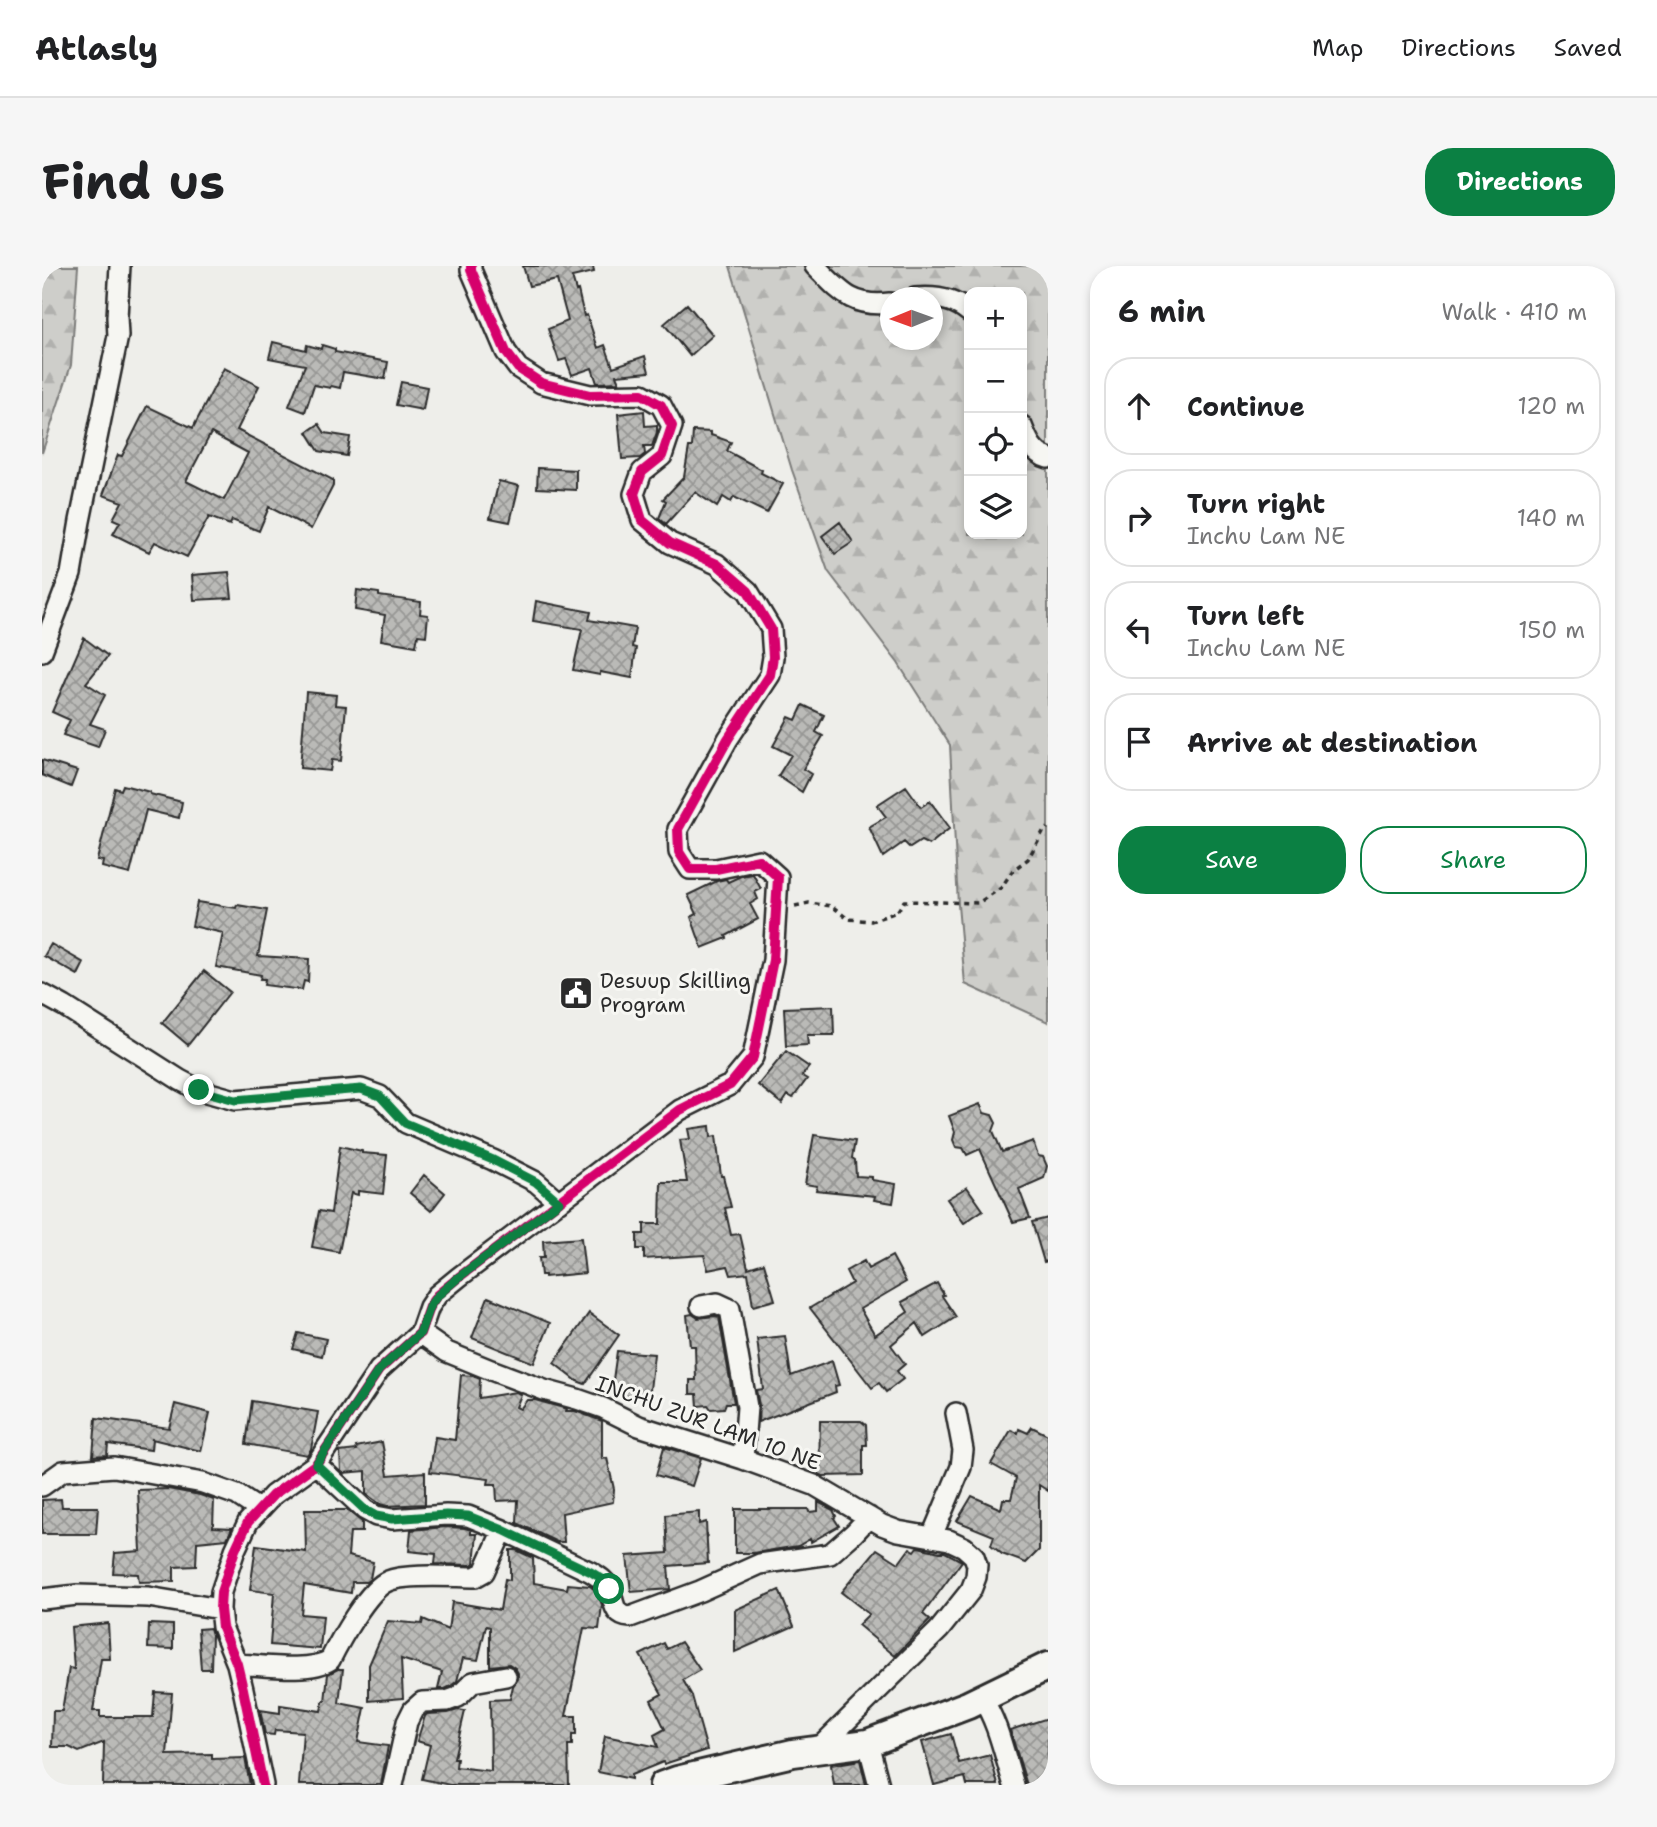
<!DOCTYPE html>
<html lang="en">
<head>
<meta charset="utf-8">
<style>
	:root { --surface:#fff; --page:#f6f6f6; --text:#202124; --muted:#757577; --line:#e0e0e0; --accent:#0b8043 }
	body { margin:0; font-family:"Shantell Sans",sans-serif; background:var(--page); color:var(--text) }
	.controls { position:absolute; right:21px; top:21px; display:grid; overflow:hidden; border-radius:14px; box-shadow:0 4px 10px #0003 }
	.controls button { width:63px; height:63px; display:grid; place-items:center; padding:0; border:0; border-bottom:2px solid var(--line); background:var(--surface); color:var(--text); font:35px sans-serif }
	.compass { position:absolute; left:838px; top:21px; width:63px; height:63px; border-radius:50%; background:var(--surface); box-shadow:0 4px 10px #0003; rotate:269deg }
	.stop { position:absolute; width:21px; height:21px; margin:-16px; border:5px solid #0b8043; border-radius:50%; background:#fff }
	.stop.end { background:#0b8043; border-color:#fff; box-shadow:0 2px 7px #0008 }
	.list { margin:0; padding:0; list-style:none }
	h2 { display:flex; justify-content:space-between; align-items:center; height:91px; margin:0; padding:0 28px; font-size:30px }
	h2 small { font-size:23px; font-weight:400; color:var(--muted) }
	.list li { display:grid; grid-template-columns:46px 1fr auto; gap:21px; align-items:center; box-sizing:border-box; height:98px; margin:0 14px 14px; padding:0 14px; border:2px solid var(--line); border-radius:28px }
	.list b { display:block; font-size:26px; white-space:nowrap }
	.list p { margin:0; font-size:23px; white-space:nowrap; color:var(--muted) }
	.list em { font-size:23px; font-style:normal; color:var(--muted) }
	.actions { display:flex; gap:14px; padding:21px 28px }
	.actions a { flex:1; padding:16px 0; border:2px solid var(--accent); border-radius:28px; text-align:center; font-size:24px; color:var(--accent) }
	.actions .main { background:var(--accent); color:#fff }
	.icon { flex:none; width:38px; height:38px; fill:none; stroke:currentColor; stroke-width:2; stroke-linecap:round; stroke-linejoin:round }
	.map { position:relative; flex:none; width:1006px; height:1519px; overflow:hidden; border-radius:28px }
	header { display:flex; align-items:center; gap:42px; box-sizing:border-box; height:98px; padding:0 35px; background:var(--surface); border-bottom:2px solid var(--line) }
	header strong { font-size:33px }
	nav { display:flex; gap:38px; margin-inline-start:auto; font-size:24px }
	.intro { display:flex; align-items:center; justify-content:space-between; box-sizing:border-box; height:168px; padding:0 42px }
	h1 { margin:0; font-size:49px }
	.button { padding:18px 32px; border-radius:28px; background:var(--accent); color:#fff; font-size:24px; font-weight:700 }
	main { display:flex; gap:42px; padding:0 42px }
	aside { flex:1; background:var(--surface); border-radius:28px; box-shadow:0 4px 10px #0003 }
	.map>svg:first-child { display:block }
	.forest { fill:url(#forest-firs); stroke:#7c7c7a; stroke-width:2; fill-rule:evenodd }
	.building { fill:url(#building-cross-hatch); stroke:#2b2b2b; stroke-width:2; fill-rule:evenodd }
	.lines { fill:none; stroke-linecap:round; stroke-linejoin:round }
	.minor-casing { stroke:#2b2b2b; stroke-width:24 }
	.secondary-casing { stroke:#2b2b2b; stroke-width:32 }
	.path { stroke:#2b2b2b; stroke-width:3.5; stroke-dasharray:5 5; stroke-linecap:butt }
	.minor { stroke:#f6f6f2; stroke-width:19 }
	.secondary { stroke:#f6f6f2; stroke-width:26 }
	.cycleway-casing { stroke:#f6f6f2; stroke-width:15 }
	.cycleway { stroke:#d6006c; stroke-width:10 }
	.route { stroke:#0b8043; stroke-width:9 }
	.labels { text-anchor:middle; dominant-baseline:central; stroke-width:6; stroke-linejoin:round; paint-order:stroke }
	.poi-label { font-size:21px; fill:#2b2b2b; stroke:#f6f6f2; text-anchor:start }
	.street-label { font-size:21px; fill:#2b2b2b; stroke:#f6f6f2 }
</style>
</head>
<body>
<header>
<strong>Atlasly</strong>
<nav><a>Map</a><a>Directions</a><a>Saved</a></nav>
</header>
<div class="intro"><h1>Find us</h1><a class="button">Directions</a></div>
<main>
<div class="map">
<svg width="1006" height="1519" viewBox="0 0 1006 1519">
	<defs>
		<pattern id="forest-firs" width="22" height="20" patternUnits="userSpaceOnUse" patternTransform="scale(1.75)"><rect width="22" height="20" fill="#cececa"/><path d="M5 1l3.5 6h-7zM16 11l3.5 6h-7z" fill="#b1b1ae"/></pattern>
		<pattern id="building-cross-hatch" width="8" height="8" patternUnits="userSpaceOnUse" patternTransform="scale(1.75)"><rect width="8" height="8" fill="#babab7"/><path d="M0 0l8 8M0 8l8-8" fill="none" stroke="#979795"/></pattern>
	</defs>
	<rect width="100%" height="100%" fill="#eeeeea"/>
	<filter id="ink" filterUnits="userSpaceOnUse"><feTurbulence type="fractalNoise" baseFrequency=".0143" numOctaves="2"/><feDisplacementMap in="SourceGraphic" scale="14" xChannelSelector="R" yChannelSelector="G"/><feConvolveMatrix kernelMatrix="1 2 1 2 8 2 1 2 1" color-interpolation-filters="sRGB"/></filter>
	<g filter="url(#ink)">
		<path class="forest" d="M0 0H36L29 99 0 187Z
			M688 0H1006V756L923 718 916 639 908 479 856 397 786 305 750 204ZM927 26H980V268H927ZM848 32H890V74H848Z"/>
		<path class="building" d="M481 0H551L552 6 530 11 534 25 536 24 542 50 545 49 556 82 563 79 571 101 603 90 607 106 574 109 577 116 555 117 550 102 530 109 524 93 517 95 506 63 526 55 515 14 487 20Z
			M645 38 671 69 648 90 622 58Z
			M231 76 264 84 265 79 279 83 280 79 293 83V86L346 96 343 113 301 106 298 122 289 120 288 122 272 119 263 146 247 140 263 99 227 92Z
			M182 102 217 120 195 164 291 214V220L269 263 227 241 217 265 190 254 188 259 167 251 145 291 113 276 107 286 71 268 78 256 71 253 80 236 61 229 76 189 80 190 105 140 151 162ZM169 167 206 187 182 234 144 215Z
			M359 116 385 121 381 144 354 139Z
			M602 145 603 160 615 159V166L610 180H602L603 188 598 192 580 193 576 148Z
			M277 158 283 167 308 171 305 190 277 185 265 166Z
			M651 165 669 166V169L689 176 685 185 720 204 719 207 741 218 725 247 692 231 689 236 681 231 675 241 653 226 624 258 617 252 624 235 621 233 642 211 647 181H650Z
			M496 202 534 204V224L495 222Z
			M457 215 477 220 468 256 448 252Z
			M798 256 811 276 793 288 780 270Z
			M187 306 190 332 152 334 150 309Z
			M315 324 337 327V330L379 336 378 348 386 349 384 370 376 369 374 380 339 374 343 349 313 344Z
			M494 335 549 346 547 354 593 362 590 381 594 382 590 412 558 406V409L531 404 540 363 491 355Z
			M42 372 66 390 44 417 63 429 48 458 63 463 56 481 21 469 28 454 10 446Z
			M264 426 294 429 293 439 304 440 299 495 290 494 288 505 258 502Z
			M761 439 782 449 774 466 781 470 761 503 769 508 760 526 736 510 749 489 731 480 747 451 754 454Z
			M0 494 35 505 29 521 0 509Z
			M81 519 108 526V528L140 536 137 552 104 544 88 608 60 601 61 595 55 594 73 522 79 524Z
			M864 520 879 541 888 535 908 562 887 579 879 575 868 582 862 576 841 591 827 561 844 551 835 539Z
			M711 608 719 623 713 626 716 633 708 638 716 653 684 670 685 672 660 682 649 651 655 648 646 629 675 615 684 613 686 616 699 610Z
			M155 636 194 642 195 639 225 644 216 690 267 693 266 716 262 715 260 724 222 719 223 713H218L219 709 174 701 181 667 150 660Z
			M9 678 42 697 36 709 2 690Z
			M162 705 188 726 146 779 120 757Z
			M545 718 546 736 520 738V720Z
			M791 740 792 769H765L766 779 744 780 742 742Z
			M744 785 767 801 760 810 765 813 751 832 746 829 740 838 716 819Z
			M938 838 942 847 950 849 954 857 951 865 960 886 991 875 996 890 1001 891 1005 900 1002 912 977 923 988 952 971 956 938 883 925 889 921 882 914 881 911 874 913 866 907 850Z
			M668 860 669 871 674 870 679 910H681L689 941 683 942 689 969 698 968 706 1002 722 997 733 1034 711 1040 706 1007 689 1009 686 1000 666 1004 662 989 602 993V983H595V968H602V958H618L619 916H645L638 874 648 873 646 863Z
			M772 869 813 875 810 892 813 894 814 910 830 911V914L854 918 851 937 832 934 833 930 774 924 775 920 763 918Z
			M298 880 320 885V887L345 889 341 928 316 925V929L309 927 297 986 270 981 277 945 289 947Z
			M382 909 403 927 389 945 368 927Z
			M925 921 941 944 922 957 905 933Z
			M1006 952V995L1002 996 990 956Z
			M539 972 543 1007 503 1011V1009H499L497 992H502L501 975Z
			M850 990 864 1016 818 1043 833 1069 866 1046 860 1036 895 1017 902 1029 900 1030 914 1051 883 1071 875 1057 849 1079 863 1098 855 1105 861 1113 844 1126 837 1117 830 1122 768 1042 810 1017 804 1005 822 995 826 1003Z
			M446 1031 508 1057 492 1097 430 1072Z
			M547 1047 577 1069 543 1118 535 1115 512 1097Z
			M650 1048 656 1052 673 1050 677 1051 692 1137H684L682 1142 669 1143 666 1139 656 1140 655 1128H648V1114H654L653 1080H648L645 1049Z
			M256 1067 284 1073 280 1090 251 1083Z
			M743 1070 749 1110 790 1095 797 1119 793 1120 794 1126 716 1156 717 1139 714 1124 721 1123 715 1073Z
			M575 1085 612 1088 607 1133 569 1128Z
			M419 1109 431 1110 438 1113 437 1132 474 1126 479 1129 474 1141 478 1143 485 1134H493L525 1143 524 1145H533L560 1155V1193L565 1192 572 1223 571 1236 520 1247 522 1276H515L475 1257 476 1234 455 1235 454 1218H446L447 1213 388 1206 393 1171 413 1174Z
			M210 1135 276 1146 269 1183 265 1189 204 1178Z
			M133 1138 168 1147 159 1185 110 1173 109 1184 66 1178 65 1189 51 1190 54 1152 127 1162Z
			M778 1155H819L824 1159 825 1179H821V1209L781 1210 777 1208Z
			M990 1161 1006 1169V1225L997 1219V1284L984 1297 960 1288 949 1279 952 1270 915 1255 930 1230 959 1243 961 1233H969L974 1212 949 1198 969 1164 976 1167 977 1163 986 1167Z
			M340 1176 346 1209 383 1206V1238L345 1240 338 1238 324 1228V1205L301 1207 299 1205 298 1186 315 1184 314 1181Z
			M622 1181 659 1192 650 1220 614 1209Z
			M126 1223 158 1229 172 1234 171 1261 190 1262 185 1273 155 1276 154 1300 132 1301V1315L97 1316 96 1308 71 1307 73 1287 99 1285 96 1224Z
			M19 1233 20 1241H56L54 1268H0V1234Z
			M776 1236 791 1244 794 1250 792 1252 797 1260 769 1276 768 1273 756 1280 712 1287H693V1243H766L767 1246 776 1245Z
			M263 1244H305L320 1256V1266H308L306 1290 331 1296 328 1313 324 1316H310L309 1327 262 1319 259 1348 281 1350 278 1383 228 1379 232 1327 208 1324 214 1279 264 1286Z
			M657 1246V1258L664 1256 666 1297 626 1300 628 1323 589 1326 585 1290 626 1287 624 1249Z
			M404 1261 423 1262 429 1264V1268H435L432 1297 430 1299 393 1298 394 1288 367 1285 369 1264Z
			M876 1281 898 1286H903L920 1295 881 1348 888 1354 853 1390 816 1359 827 1348 799 1326 835 1283 857 1297 868 1282 873 1285Z
			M468 1284H474L491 1292 492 1317 525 1323 526 1318 548 1320 555 1326 560 1339 557 1363 542 1362 524 1450H534V1469H530V1479H526L527 1519H408L380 1513 388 1479 375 1475 383 1450 385 1448 406 1447 416 1444 423 1445 412 1492H415L414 1501 449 1505 448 1434 468 1433 471 1420 476 1413V1407L473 1402 467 1398 448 1400V1361L444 1360 436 1394 421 1392 415 1415 409 1420 403 1423H396L400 1406 359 1393 361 1432 327 1435V1399L346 1355 380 1358 381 1353 406 1364 410 1336 458 1344 463 1313 468 1314Z
			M737 1324 752 1360 693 1386V1344Z
			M66 1357 68 1393H59L51 1445H58V1451H111L113 1426 130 1427 125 1489 170 1488V1493L203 1492 208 1519H61L62 1476 37 1486 27 1481H10L11 1445H20L27 1402 32 1403 29 1361Z
			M107 1358 131 1359V1383L106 1382Z
			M168 1362 170 1369 169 1403H159L156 1363Z
			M639 1376 658 1404 641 1414 650 1430 665 1484 622 1498 621 1496 589 1509V1513L556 1506 563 1470 616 1481 612 1469 623 1463 609 1434 620 1428 598 1389 622 1377 625 1383Z
			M296 1403H301L297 1437 323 1442 316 1476 346 1480 339 1519H257L261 1466 233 1464 232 1469 223 1468 218 1444 238 1447V1439L279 1445 281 1435H283L286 1408Z
			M1006 1452V1519H985L968 1464Z
			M909 1468 917 1497 948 1489 956 1519H925L923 1511 892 1519 880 1476Z
			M818 1494 824 1519H792L789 1499Z"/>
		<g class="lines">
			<g class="minor-casing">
				<path id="minor" d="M773 0C798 25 810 42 848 37
					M873 32C893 30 912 33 927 46
					M980 160C985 173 991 188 1006 192
					M0 385 29 308 38 255 76 70 75 51 78 0
					M0 728 22 740 138 814 157 824 193 834 319 823 338 830 364 857 451 894 494 916 517 936
					M659 1040 675 1037 688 1043 705 1141 701 1193
					M378 1067 405 1086 449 1104 502 1124 535 1133 561 1142 597 1160 701 1193 772 1219 840 1259 856 1265 907 1274 922 1281 932 1290 935 1299 934 1311 929 1324 897 1364 775 1484
					M274 1198 323 1244 334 1250 350 1253 404 1249 426 1250 461 1264 549 1306C557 1311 563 1314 567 1322 573 1335 570 1350 588 1351L658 1325 718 1298 788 1288 812 1267 827 1251
					M0 1220 21 1205 72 1201 161 1217 195 1229 216 1243
					M890 1270 919 1201 921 1184 914 1147
					M0 1333 35 1329 106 1331 178 1343
					M195 1398C219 1399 268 1407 288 1394 298 1374 326 1323 346 1315 364 1307 412 1311 433 1311L442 1306 461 1264
					M940 1433C956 1455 963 1492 972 1519
					M826 1477 837 1519
					M221 1519 201 1423 195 1398 180 1361 178 1343 179 1326 193 1284 206 1256 231 1229 274 1198 337 1104 378 1067 387 1041 395 1029 417 1011 638 844 688 819 711 791 731 694 736 611 717 594 674 603H648L637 586 636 563 686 473 728 409 731 391 729 363 706 325 675 298 628 277 600 254 592 228 600 206 620 190 630 160 619 139 600 128 548 129 499 117 476 102 464 86 429 4V0
					M351 1519 365 1456 371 1444 380 1436 405 1435 416 1431 431 1416 464 1410"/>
			</g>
			<g class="secondary-casing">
				<path id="secondary" d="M621 1519 635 1514 751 1487 826 1477 926 1439 1006 1400"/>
			</g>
			<path class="path" d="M753 640 767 637 790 640 806 653 829 655 855 646 862 635 936 637 959 622 971 604 986 593 1002 564 1006 562"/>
			<use href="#minor" class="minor"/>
			<use href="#secondary" class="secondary"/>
			<g class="cycleway-casing">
				<path id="cycleway" d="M221 1519 201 1423 195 1398 180 1361 178 1343 179 1326 193 1284 206 1256 231 1229 274 1198 337 1104 378 1067 387 1041 395 1029 417 1011 638 844 688 819 711 791 731 694 736 611 717 594 674 603H648L637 586 636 563 686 473 728 409 731 391 729 363 706 325 675 298 628 277 600 254 592 228 600 206 620 190 630 160 619 139 600 128 548 129 499 117 476 102 464 86 429 4V0"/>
			</g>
			<use href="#cycleway" class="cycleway"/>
		</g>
	</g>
	<g class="lines" filter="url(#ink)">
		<path class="route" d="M157 824 193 834 319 823 338 830 363 857 451 894 494 916 517 936 417 1011 395 1030 387 1041 378 1067 337 1104 274 1198 323 1244 334 1250 350 1253 404 1249 426 1250 461 1264 549 1306 562 1314 567 1323"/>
	</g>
	<defs>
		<g id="civic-square" transform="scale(1.75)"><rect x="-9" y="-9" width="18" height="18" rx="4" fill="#2b2b2b" stroke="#f6f6f2"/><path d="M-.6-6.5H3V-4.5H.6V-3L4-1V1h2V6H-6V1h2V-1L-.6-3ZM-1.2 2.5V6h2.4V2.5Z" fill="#fff"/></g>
	</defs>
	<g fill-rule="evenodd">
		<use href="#civic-square" x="534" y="727"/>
	</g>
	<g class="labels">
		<g class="poi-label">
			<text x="558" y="715">Desuup Skilling<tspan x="558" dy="24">Program</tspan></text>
		</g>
		<g class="street-label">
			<text transform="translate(666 1157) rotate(20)">INCHU ZUR LAM 10 NE</text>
		</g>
	</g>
</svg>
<div class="controls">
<button>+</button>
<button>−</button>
<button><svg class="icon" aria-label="locate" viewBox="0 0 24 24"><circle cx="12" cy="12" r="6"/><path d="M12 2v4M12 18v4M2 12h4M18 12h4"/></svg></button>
<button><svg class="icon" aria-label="layers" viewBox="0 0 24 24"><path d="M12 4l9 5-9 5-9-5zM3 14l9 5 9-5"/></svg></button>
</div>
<svg class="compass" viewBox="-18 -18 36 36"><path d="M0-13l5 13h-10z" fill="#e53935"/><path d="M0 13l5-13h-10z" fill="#757577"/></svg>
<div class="stop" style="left:567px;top:1323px"></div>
<div class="stop end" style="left:157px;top:824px"></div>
</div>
<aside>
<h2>6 min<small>Walk · 410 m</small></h2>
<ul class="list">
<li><svg class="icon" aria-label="ahead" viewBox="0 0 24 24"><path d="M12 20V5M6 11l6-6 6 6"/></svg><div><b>Continue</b></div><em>120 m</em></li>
<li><svg class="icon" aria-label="right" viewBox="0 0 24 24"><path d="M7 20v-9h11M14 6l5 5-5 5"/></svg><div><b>Turn right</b><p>Inchu Lam NE</p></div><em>140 m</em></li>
<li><svg class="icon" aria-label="left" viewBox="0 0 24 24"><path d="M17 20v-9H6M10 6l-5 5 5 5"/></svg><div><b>Turn left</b><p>Inchu Lam NE</p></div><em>150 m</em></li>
<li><svg class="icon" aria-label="arrive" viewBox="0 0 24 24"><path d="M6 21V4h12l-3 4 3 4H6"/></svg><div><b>Arrive at destination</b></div></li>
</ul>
<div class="actions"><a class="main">Save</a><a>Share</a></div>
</aside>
</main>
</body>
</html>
